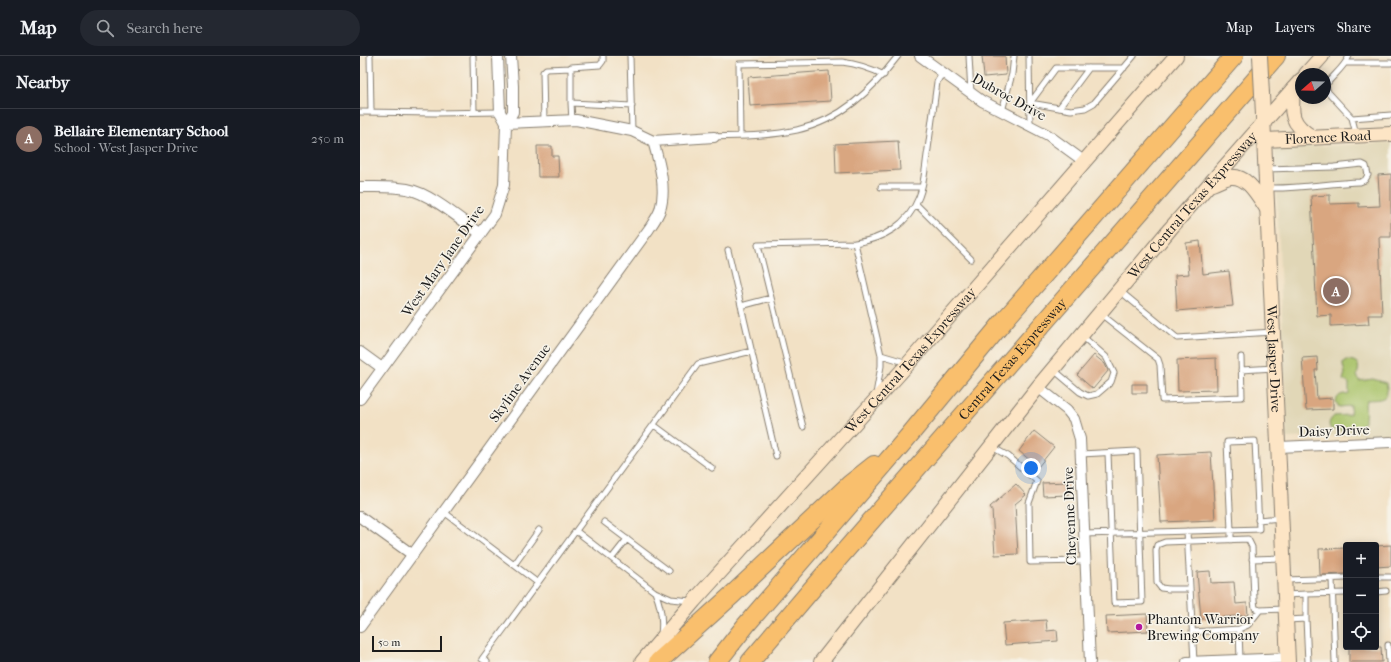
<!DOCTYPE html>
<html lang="en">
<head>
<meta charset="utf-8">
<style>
	:root { --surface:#171b24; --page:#242831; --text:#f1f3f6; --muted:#9ea1a6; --line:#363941; --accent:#0f766e }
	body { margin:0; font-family:"IM FELL French Canon",serif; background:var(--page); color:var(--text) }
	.controls { position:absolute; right:12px; bottom:12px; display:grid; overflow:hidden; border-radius:4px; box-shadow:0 2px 10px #0003 }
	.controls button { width:36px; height:36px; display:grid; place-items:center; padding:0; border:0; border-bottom:1px solid var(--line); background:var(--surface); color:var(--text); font:20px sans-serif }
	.compass { position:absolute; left:935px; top:12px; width:36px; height:36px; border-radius:50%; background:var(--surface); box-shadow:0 2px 10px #0003; rotate:250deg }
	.scale { position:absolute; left:12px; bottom:10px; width:70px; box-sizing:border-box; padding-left:4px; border:2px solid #1c1c1c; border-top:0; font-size:11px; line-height:14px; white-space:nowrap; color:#1c1c1c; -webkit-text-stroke:3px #f7f3e8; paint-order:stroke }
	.you { position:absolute; left:671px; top:412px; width:14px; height:14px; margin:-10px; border:3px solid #fff; border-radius:50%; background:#1a73e8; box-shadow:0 0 0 6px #1a73e833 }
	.badge { display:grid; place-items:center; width:26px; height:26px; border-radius:50%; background:var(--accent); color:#fff; font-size:13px; font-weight:700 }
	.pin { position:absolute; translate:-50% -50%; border:2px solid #fff; box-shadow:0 1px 4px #0006 }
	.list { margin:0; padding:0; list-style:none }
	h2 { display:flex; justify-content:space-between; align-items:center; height:52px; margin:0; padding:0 16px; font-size:17px }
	h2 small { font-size:13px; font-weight:400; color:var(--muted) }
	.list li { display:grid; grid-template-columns:26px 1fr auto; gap:12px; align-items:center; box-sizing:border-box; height:60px; padding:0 16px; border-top:1px solid var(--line) }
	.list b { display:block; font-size:15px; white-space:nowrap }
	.list p { margin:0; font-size:13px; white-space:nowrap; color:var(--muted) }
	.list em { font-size:13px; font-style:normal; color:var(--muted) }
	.icon { flex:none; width:22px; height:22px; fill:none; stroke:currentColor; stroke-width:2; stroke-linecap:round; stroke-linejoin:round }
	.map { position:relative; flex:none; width:1031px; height:606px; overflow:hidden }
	header { display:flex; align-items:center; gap:24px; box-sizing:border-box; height:56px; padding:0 20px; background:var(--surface); border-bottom:1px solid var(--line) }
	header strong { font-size:19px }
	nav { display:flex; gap:22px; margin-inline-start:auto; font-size:14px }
	.search { width:280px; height:36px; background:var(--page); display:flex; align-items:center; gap:10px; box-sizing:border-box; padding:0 14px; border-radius:22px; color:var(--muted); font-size:15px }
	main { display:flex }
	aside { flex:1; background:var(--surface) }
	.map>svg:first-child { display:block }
	.built { fill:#e1d7b7 }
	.green { fill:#a8c268; stroke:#626f42 }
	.building { fill:#d9a680 }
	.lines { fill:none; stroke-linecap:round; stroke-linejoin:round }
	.lane-casing { stroke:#877e70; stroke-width:7 }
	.street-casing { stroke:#877e70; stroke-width:12 }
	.secondary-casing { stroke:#877e70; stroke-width:16 }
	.highway-casing { stroke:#877e70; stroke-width:20 }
	.lane { stroke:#fff; stroke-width:5 }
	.street { stroke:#fff; stroke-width:10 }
	.secondary { stroke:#fde5c5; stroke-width:14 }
	.highway { stroke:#f9bf6d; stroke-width:18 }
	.secondary-bridge-casing { stroke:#877e70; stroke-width:16; stroke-linecap:butt }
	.secondary-bridge { stroke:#fde5c5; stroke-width:14 }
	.poi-dot { fill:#b5179e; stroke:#f7f3e8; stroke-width:1.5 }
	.labels { text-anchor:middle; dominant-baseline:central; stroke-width:3; stroke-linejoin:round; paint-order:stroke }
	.street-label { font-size:14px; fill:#1c1c1c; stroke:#f7f3e8 }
	.poi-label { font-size:14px; fill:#1c1c1c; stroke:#f7f3e8; text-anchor:start }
</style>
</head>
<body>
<header>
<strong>Map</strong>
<div class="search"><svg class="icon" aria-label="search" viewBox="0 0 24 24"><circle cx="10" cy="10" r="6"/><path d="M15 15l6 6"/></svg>Search here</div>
<nav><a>Map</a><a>Layers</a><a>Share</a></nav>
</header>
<main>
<aside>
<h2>Nearby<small></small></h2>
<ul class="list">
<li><span class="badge" style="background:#8d6e63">A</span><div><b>Bellaire Elementary School</b><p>School · West Jasper Drive</p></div><em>250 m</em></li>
</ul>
</aside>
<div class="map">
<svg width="1031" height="606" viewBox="0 0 1031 606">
	<rect width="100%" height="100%" fill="#f7f3e8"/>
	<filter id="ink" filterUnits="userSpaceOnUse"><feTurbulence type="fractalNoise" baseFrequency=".025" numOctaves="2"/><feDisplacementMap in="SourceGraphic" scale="8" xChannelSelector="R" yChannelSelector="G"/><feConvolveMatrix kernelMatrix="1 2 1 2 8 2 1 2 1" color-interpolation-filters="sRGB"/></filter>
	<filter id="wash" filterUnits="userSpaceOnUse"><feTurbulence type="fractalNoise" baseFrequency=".012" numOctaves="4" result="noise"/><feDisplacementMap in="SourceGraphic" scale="16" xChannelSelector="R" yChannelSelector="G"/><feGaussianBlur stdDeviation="0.9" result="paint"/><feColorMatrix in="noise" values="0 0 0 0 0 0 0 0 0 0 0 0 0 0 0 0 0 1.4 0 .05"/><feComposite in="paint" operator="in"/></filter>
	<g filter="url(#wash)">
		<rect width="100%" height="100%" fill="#f2e1c5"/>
		<path class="built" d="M1031 87V378L927 382 915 92Z"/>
		<path class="green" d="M986 304C997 304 1001 308 997 319L999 325 1013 323 1026 327C1031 346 1018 343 1006 344 1004 351 1007 359 1004 366 999 374 978 376 970 372 968 367 970 364 974 360L988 359 990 358 991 350 979 351 976 346C977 341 979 339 984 338L987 339 989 338V327L983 324 985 317 983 309V306Z"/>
		<g id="blocks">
			<path class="building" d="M622 0H645L646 19 624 21Z
				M469 15 471 45 390 50 388 21Z
				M538 85 540 114 476 117 475 88Z
				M177 90H192V100H198L199 121H178Z
				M1031 118V181H1019L1022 259H1008L1009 268 971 270V259L957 260 951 140 970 139V148L999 147V151L1020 150 1018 119Z
				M840 185 843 218 869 215 873 250 817 255 815 219 829 218 826 187Z
				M734 299 745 308 748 315 733 333 717 319Z
				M957 301 958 314H955L957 343 973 342V353L946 354 942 302Z
				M856 302 857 334 818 335 817 304Z
				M772 328H787V337H772Z
				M674 375 694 391 678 411 659 395Z
				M851 396 855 464 801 466 797 399Z
				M708 426V439L683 440 682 427Z
				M656 428 666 439 655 448 658 498 635 499 632 454 630 451Z
				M1031 489V510L1016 511V490Z
				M986 492V518L960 519 959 493Z
				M850 515 851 527 874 526 876 548 887 547 888 559 841 563 837 516Z
				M787 558 788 575 747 577 746 560Z
				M686 564 687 575 697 574 698 585 645 589 643 567Z
				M989 591H1021L1022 606H989Z"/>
		</g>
	</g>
	<g filter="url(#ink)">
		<use href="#blocks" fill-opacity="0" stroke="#877e70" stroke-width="1"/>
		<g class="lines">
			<g class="lane-casing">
				<path id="lane" d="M10 0 11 56
					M113 0 114 56
					M270 0 272 75
					M609 0 611 37
					M669 0 670 69
					M989 0C984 12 973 19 966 29L968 36 992 62 996 78
					M986 7H1031
					M764 12H696L670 47 711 54 725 52 734 47 774 0
					M211 47V11L240 9 243 5V0
					M699 52 729 12
					M642 55 652 18 654 0
					M0 56 76 57 140 56
					M992 62 1031 59
					M212 65 211 47 272 50
					M184 66 183 16 186 13 211 12
					M380 80 379 8 482 6C497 8 510 12 524 19
					M354 81C382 80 410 80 437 74 481 64 511 35 538 0
					M906 113 974 111 1002 108 1006 110 1008 119 1005 124 1000 126C969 127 939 133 908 132
					M521 131H562
					M556 148 611 203
					M495 187 521 299V310L516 338
					M368 194 416 400
					M760 235 817 282 913 276
					M381 250 411 242
					M741 258 798 303 800 309 802 344 882 341 881 301
					M521 299 548 307
					M694 314 720 336 728 340 737 338 751 326 754 317 746 301 722 280
					M881 314 914 312
					M294 369 352 412
					M443 371 398 189 495 187C523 183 548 169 559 141 565 126 565 109 568 93 571 71 574 49 577 26L583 16
					M632 391 648 400 677 425 669 447 670 506 726 505
					M721 398 777 395 782 546 754 547 748 397
					M84 456 178 527
					M898 464 921 462
					M244 466 309 515
					M216 475 295 536 311 543 331 545
					M827 475 834 606
					M724 478C783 476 841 475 899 473L895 385 867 386 871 474V484
					M252 502 267 483
					M892 503 923 502
					M154 509 179 474
					M1016 521H1031
					M972 523 975 606
					M925 524 986 522
					M829 533H809L801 532 797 527 796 494 797 489 805 486 888 483 892 491 894 544 895 552 900 554 925 553
					M295 536C301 550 303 563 301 578
					M1016 536 1026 535
					M946 538 986 537
					M925 539 946 538V563
					M927 564 946 563 948 606
					M879 573 880 604
					M832 576 879 573 888 569 900 554
					M1028 589 1029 606
					M127 606 122 603 338 308 392 295"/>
			</g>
			<g class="street-casing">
				<path id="street" d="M138 0 140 56 146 67
					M560 0 622 45 688 79 725 106
					M146 67 216 64 272 75 293 85 354 81
					M0 131C15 131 31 130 47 133 70 137 101 164 121 178
					M0 296 22 312
					M678 331 707 354 714 363 720 383 730 606
					M0 343 135 158 144 129 146 67 153 56V30L151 0
					M919 391 1031 386
					M0 461 53 499
					M0 571 289 173C293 167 298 160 300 154 307 132 299 106 293 85
					M827 606 928 602"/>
			</g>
			<g class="secondary-casing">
				<g id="secondary">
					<path d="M946 18 962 0"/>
					<path d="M933 33C931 58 930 67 952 81"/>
					<path id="s1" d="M902 38 928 606"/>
					<path id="s2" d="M904 84 1031 78"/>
					<path d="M852 128C858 126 864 122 870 121 888 119 898 140 907 153"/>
					<path id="s3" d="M282 606 334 545 548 308 816 0"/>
					<path id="s4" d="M461 606 678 331 810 173 941 24"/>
				</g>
			</g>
			<g class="highway-casing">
				<g id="highway">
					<path d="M298 606 372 539 490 428 514 409"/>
					<path d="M357 606 386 569 547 382 648 260 874 0"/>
					<path id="s5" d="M390 606 457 527 916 0"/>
				</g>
			</g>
			<use href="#lane" class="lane"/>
			<use href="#street" class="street"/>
			<use href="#secondary" class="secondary"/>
			<use href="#highway" class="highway"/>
			<g class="secondary-bridge-casing">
				<path id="secondary-bridge" d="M900 0 902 38"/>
			</g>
			<use href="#secondary-bridge" class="secondary-bridge"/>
		</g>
	</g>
	<circle class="poi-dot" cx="779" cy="571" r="4"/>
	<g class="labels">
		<g class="street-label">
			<text transform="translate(649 41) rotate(29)">Dubroc Drive</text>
			<text stroke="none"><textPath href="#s2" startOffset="64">Florence Road</textPath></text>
			<text stroke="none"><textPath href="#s4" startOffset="589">West Central Texas Expressway</textPath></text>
			<text transform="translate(83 205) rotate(-55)">West Mary Jane Drive</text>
			<text stroke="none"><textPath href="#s5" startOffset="401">Central Texas Expressway</textPath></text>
			<text stroke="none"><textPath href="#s1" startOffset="265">West Jasper Drive</textPath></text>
			<text stroke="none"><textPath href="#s3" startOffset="404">West Central Texas Expressway</textPath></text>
			<text transform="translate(160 327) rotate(-54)">Skyline Avenue</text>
			<text transform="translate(974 375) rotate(-2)">Daisy Drive</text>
			<text transform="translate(710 460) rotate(-92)">Cheyenne Drive</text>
		</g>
		<g class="poi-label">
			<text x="787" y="563">Phantom Warrior<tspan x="787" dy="16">Brewing Company</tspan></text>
		</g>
	</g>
</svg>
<div class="controls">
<button>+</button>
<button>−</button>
<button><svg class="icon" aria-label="locate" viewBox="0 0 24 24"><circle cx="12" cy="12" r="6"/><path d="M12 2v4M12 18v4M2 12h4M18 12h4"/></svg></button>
</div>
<svg class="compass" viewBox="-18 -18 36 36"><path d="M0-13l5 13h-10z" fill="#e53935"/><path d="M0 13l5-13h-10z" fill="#9ea1a6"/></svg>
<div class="scale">50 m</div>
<div class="you"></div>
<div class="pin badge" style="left:976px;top:235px;background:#8d6e63">A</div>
</div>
</main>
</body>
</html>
